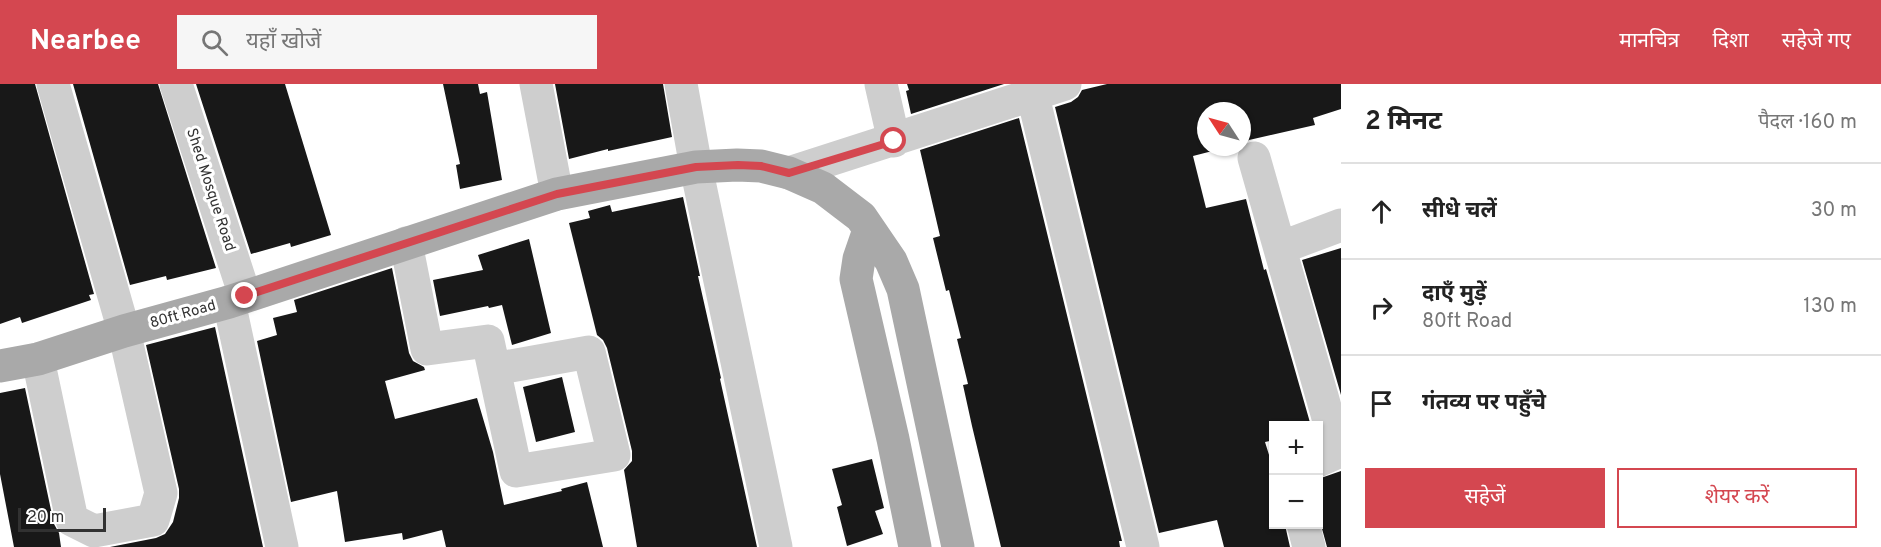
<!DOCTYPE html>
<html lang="hi">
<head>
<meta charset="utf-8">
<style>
	:root { --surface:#fff; --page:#f6f6f6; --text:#222; --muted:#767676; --line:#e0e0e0; --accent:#d44750 }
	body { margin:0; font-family:Overpass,"Noto Sans Devanagari",sans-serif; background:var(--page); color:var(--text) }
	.controls { position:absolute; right:18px; bottom:18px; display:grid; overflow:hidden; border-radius:0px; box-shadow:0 2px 4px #0004 }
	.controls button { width:54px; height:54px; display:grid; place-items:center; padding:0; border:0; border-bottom:2px solid var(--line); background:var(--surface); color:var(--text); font:30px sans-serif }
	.compass { position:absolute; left:1197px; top:18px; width:54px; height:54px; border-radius:50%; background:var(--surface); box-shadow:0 2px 4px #0004; rotate:306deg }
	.scale { position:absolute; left:18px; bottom:15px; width:88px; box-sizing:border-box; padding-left:6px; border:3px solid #313131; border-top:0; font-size:16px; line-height:21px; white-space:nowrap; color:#313131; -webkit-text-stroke:4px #fff; paint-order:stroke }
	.stop { position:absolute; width:18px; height:18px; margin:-14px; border:4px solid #d44750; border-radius:50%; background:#fff }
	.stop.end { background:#d44750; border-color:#fff; box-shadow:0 2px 6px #0008 }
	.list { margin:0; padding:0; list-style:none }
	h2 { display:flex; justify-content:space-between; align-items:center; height:78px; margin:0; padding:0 24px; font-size:26px }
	h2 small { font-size:20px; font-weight:400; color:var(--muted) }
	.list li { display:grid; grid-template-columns:39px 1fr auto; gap:18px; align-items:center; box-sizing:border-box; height:96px; padding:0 24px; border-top:2px solid var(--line) }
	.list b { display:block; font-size:22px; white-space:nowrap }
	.list p { margin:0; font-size:20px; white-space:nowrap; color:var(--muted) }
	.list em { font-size:20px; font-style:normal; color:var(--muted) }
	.actions { display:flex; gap:12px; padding:18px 24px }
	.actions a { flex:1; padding:14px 0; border:2px solid var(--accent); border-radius:0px; text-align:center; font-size:21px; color:var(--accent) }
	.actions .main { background:var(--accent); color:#fff }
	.icon { flex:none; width:33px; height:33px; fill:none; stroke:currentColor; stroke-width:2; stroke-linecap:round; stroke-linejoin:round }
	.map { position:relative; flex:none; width:1341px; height:463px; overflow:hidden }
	header { display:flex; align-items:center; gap:36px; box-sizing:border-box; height:84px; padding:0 30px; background:var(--accent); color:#fff }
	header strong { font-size:28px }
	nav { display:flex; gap:33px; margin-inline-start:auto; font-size:21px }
	.search { width:420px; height:54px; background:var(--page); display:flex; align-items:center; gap:15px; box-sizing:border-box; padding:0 21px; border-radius:0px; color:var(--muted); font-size:22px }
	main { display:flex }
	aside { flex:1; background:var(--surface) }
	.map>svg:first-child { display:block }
	.building { fill:#181818 }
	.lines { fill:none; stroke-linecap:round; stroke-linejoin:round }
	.minor { stroke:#cecece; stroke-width:33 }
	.major { stroke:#a9a9a9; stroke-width:33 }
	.route { stroke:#d44750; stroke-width:8 }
	.labels { text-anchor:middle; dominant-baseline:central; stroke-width:6; stroke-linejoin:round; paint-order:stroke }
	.street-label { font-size:15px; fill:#313131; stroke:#fff }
</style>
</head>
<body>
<header>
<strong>Nearbee</strong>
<div class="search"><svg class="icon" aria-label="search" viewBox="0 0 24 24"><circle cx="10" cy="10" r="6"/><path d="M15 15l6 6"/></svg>यहाँ खोजें</div>
<nav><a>मानचित्र</a><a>दिशा</a><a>सहेजे गए</a></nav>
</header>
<main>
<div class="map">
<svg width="1341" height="463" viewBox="0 0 1341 463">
	<rect width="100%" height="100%" fill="#fff"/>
	<path class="building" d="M0 0H35L94 210 89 211 91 216 22 239 20 233 0 240Z
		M73 0H158L216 184 167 196 166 192 130 201Z
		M196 0H285L331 151 291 163 290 159 251 170Z
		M443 0H478L480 10 487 8 502 96 460 105 456 81 460 80Z
		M555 0H663L672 53 608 67V65L569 75Z
		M907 0H1004L911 30 906 7 909 6Z
		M1107 0H1341V25L1313 34 1315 41 1249 56 1242 60V27H1206V63H1228L1193 72 1206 124 1246 115 1264 186 1266 185 1311 342H1274V356L1265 358 1274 387V441H1285L1290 463H1224L1217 436 1159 449 1055 23 1071 18 1078 13 1082 6Z
		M1019 34 1122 457H1119L1120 463H1001L972 342 963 301 968 300 957 255 961 254 949 206 946 207 933 154 940 152 920 66Z
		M683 113 700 192H698L721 294 720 295 757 463H637L624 386 632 377V367L607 264 603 256 597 251 569 139 590 134 588 127 610 121 612 128Z
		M529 155 551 249 512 261 502 221 489 224 488 222 440 232 433 196 483 186 478 171Z
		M1341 164V311L1302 176Z
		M392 184 409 269 413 277 424 283 425 286 385 297 395 335 477 314 493 368 504 421 562 407 561 405 587 398 603 463H446L442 446 403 456 402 449 345 458 337 407 291 418 257 257 277 251 273 234 297 228 294 216Z
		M215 243 263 463H110L156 454 165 450 173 438 179 414V405L146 261Z
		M562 293 575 348 536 358 523 303Z
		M25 304 54 440 59 449 61 463H14L0 390V309Z
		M872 375 884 424 875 427 883 450 847 462 837 423 842 421 832 385Z
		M1341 387V463H1327L1318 430V395Z"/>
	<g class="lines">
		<path class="minor" d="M176 0 245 212
			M536 0 557 110
			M681 0 696 83 776 463
			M881 0 894 57
			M1030 0 1143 463
			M1254 74 1337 365 1336 369 1318 377
			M789 89 1065 0
			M406 159 427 265 488 257 516 387 614 371 589 268 494 285
			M1280 164 1341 141
			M229 218 282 463
			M38 275 72 436 94 447 153 436 161 409 124 247 53 0
			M1303 440 1309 463"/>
		<path class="major" d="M869 146 859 175 856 195 893 355 915 463
			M0 282 38 275 124 247 229 218 557 110 696 83 737 81 761 82 789 89 823 104 861 133 891 177 903 205 958 463"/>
	</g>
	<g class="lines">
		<path class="route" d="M245 212 557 110 696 83 738 81 761 82 789 89 894 57"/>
	</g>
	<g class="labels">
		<g class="street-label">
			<text transform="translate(210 106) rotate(72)">Shed Mosque Road</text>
			<text transform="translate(183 231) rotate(-16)">80ft Road</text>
		</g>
	</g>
</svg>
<div class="controls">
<button>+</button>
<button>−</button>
</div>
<svg class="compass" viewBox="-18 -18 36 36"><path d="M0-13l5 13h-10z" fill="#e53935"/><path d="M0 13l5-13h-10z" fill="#767676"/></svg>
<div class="scale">20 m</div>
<div class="stop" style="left:894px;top:57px"></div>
<div class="stop end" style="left:245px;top:212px"></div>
</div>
<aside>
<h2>2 मिनट<small>पैदल · 160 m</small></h2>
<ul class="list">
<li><svg class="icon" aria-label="ahead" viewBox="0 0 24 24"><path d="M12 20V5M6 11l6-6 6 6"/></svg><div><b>सीधे चलें</b></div><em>30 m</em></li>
<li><svg class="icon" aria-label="right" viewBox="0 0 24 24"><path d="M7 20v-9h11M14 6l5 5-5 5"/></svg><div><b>दाएँ मुड़ें</b><p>80ft Road</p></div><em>130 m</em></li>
<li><svg class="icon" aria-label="arrive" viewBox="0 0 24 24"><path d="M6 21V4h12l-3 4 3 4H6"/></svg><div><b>गंतव्य पर पहुँचे</b></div></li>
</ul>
<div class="actions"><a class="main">सहेजें</a><a>शेयर करें</a></div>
</aside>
</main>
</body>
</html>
